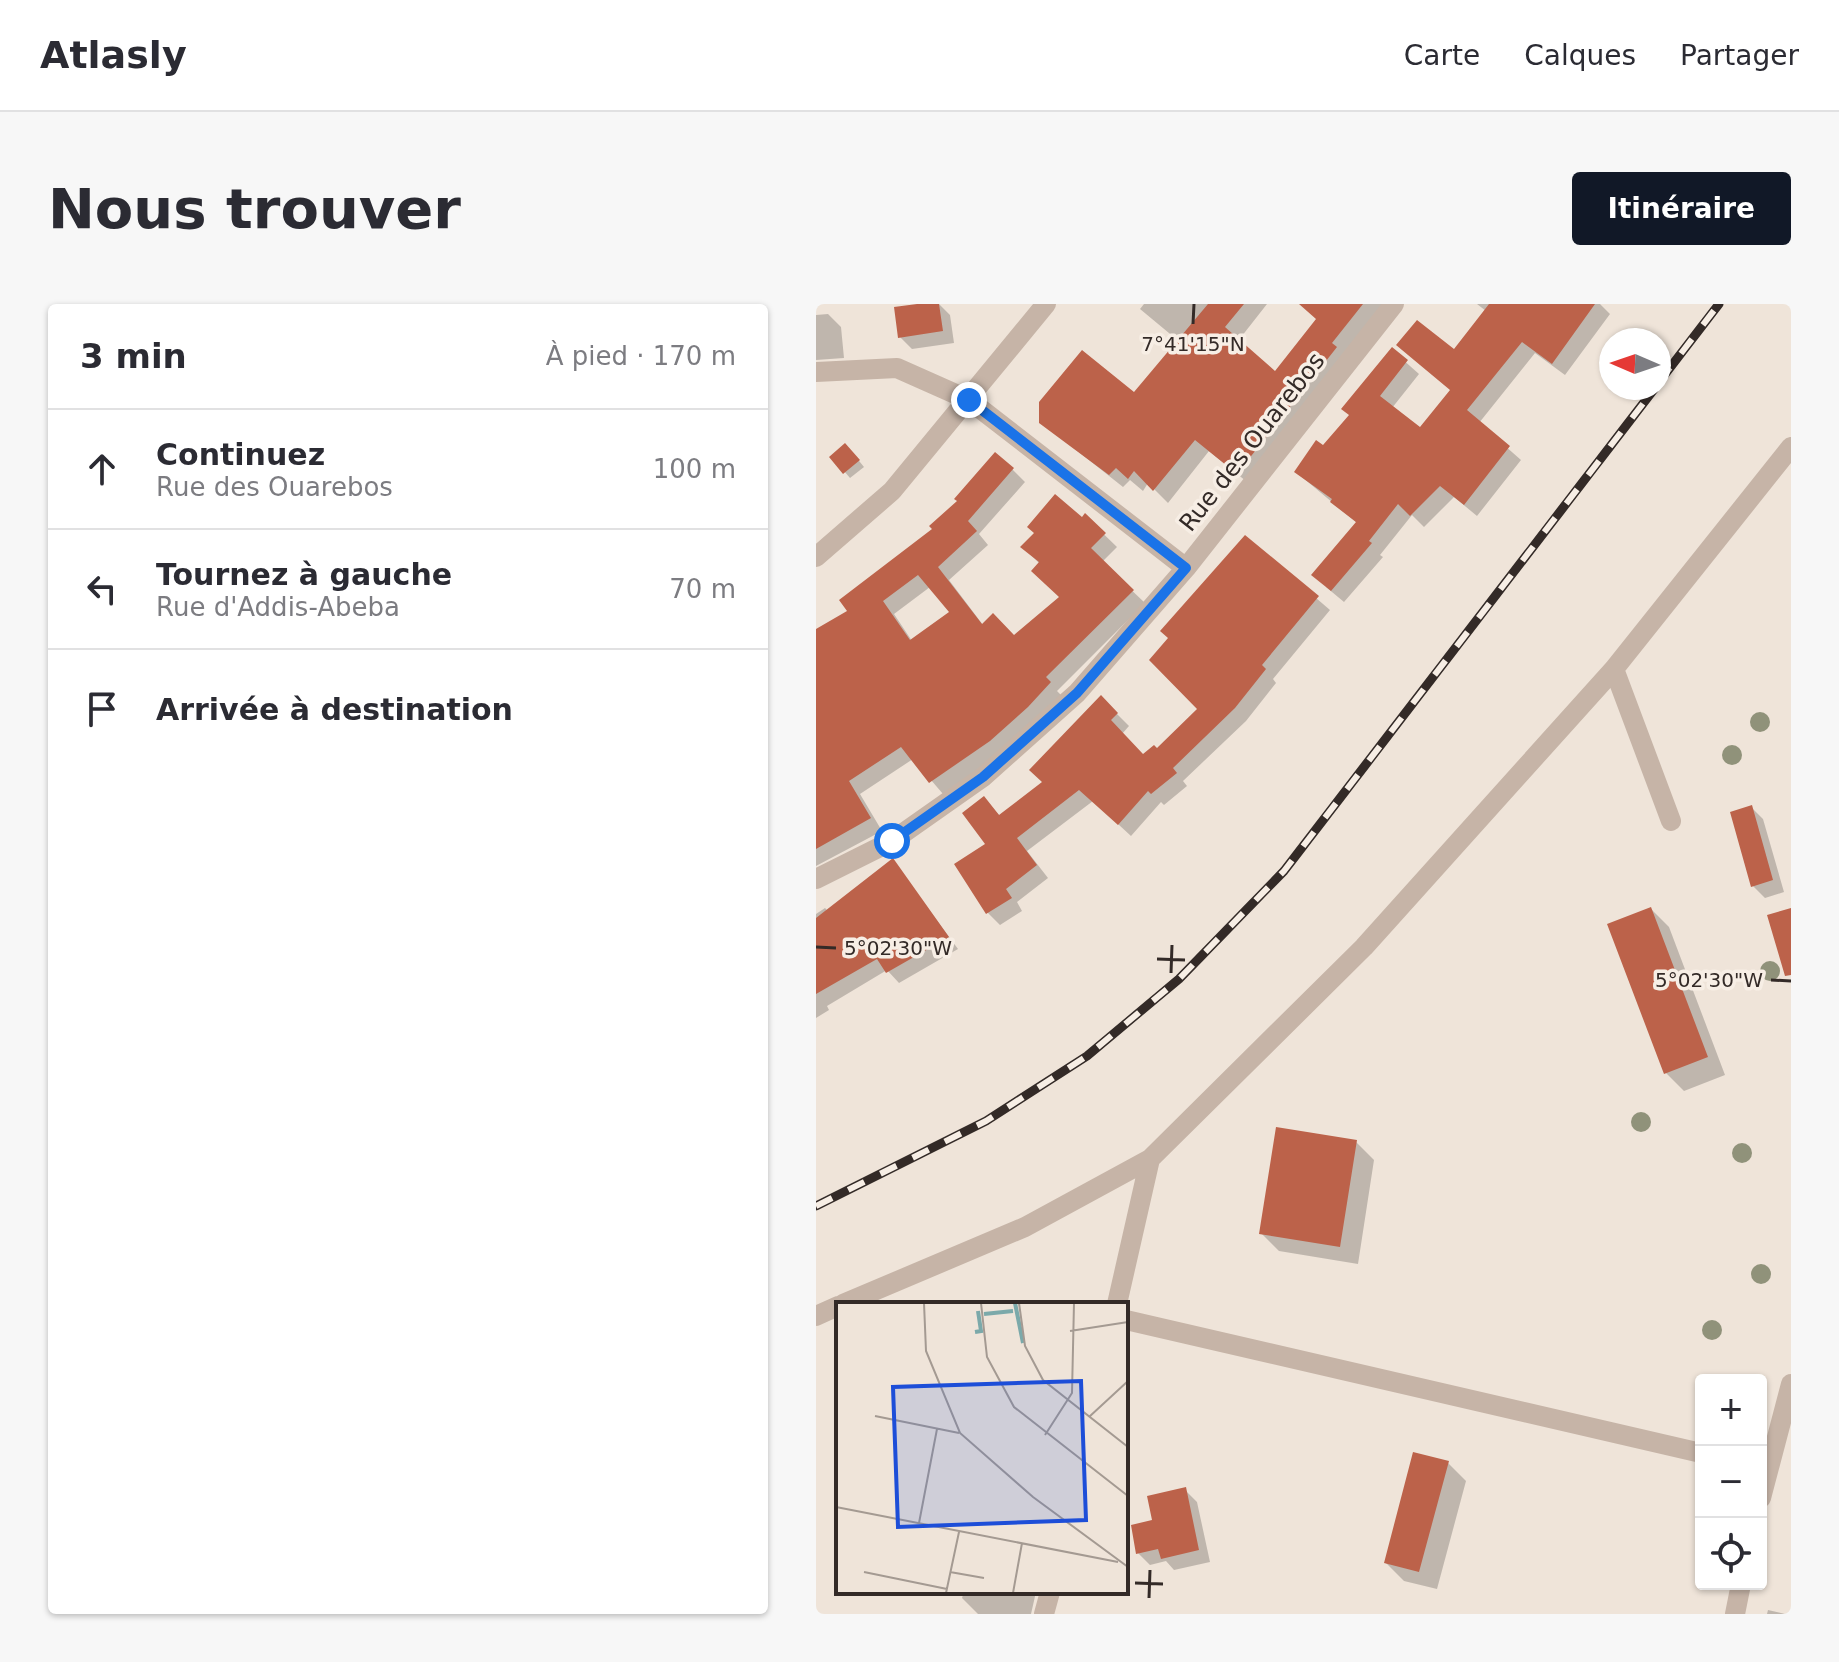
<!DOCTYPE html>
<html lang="fr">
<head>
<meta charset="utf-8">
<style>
	:root { --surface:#fff; --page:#f7f7f7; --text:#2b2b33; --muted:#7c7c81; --line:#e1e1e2; --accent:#111827 }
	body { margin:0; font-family:"DejaVu Sans",sans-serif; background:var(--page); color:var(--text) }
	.controls { position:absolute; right:24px; bottom:24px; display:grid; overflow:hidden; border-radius:8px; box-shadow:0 2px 6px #0004 }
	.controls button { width:72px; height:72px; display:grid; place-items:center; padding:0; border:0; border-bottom:2px solid var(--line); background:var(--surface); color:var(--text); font:40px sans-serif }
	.compass { position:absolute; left:783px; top:24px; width:72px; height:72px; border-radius:50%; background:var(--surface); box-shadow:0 2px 6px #0004; rotate:272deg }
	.stop { position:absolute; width:24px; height:24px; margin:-18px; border:6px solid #1a73e8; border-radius:50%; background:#fff }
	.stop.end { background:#1a73e8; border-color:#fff; box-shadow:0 2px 8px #0008 }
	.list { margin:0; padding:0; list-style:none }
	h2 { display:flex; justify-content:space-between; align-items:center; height:104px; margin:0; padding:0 32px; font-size:34px }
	h2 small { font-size:26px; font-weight:400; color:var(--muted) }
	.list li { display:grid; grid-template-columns:52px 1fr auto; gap:24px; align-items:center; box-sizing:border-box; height:120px; padding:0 32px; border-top:2px solid var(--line) }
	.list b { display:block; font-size:30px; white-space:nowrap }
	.list p { margin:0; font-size:26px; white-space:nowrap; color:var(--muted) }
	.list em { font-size:26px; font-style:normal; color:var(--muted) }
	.icon { flex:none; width:44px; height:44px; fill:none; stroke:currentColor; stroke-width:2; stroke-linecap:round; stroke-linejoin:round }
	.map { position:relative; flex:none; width:975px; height:1310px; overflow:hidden; border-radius:8px }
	header { display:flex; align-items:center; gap:48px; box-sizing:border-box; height:112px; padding:0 40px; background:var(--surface); border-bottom:2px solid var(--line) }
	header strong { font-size:38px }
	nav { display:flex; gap:44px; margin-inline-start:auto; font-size:28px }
	.intro { display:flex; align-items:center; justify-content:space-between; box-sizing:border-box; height:192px; padding:0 48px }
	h1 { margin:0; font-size:56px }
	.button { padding:20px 36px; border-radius:8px; background:var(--accent); color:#fff; font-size:28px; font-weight:700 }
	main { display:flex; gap:48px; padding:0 48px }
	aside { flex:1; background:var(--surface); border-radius:8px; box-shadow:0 2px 6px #0004 }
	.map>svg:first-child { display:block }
	.shadow { fill:#0003; fill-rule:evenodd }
	.building { fill:#bc624a; fill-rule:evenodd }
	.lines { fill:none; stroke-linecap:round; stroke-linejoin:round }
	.street { stroke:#c6b4a7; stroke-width:20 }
	.rail-casing { stroke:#332a27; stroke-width:9 }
	.rail { stroke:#f7eee5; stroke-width:6; stroke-dasharray:18; stroke-linecap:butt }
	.tree { fill:#90927a }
	.route { stroke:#1a73e8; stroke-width:10 }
	.ticks { fill:none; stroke:#332a27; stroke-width:3 }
	.labels { text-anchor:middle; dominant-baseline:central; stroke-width:7; stroke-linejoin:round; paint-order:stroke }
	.street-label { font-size:24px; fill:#332a27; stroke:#f7eee5 }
	.inset-river { fill:none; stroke:#7ba9aa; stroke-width:4 }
	.inset-road { fill:none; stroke:#a49a92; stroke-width:2 }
	.view { fill:#1d4ed8; fill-opacity:0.15; stroke:#1d4ed8; stroke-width:4 }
	.inset-edge { fill:none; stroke:#332a27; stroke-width:4 }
	.ticks-label { font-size:20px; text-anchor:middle; fill:#332a27; stroke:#f7eee5; stroke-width:7; stroke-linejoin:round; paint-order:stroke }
</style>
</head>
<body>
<header>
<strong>Atlasly</strong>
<nav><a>Carte</a><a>Calques</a><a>Partager</a></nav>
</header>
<div class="intro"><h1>Nous trouver</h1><a class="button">Itinéraire</a></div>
<main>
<aside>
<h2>3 min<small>À pied · 170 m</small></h2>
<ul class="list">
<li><svg class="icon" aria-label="ahead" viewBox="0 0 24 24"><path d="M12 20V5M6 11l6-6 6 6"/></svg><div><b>Continuez</b><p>Rue des Ouarebos</p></div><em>100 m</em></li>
<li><svg class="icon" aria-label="left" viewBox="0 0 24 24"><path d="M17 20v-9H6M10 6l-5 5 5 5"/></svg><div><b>Tournez à gauche</b><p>Rue d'Addis-Abeba</p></div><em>70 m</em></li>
<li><svg class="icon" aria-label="arrive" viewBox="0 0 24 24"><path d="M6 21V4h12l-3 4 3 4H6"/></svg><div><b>Arrivée à destination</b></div></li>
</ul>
</aside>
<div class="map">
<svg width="975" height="1310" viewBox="0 0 975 1310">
	<rect width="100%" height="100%" fill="#efe4d9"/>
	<path class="shadow" d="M114 0H123L134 11 138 39 96 45 84 33Z
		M328 0H451L422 37 459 70 502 16 485 0H571L436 182 393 147 352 199 332 179 327 187 314 176 307 183 225 118 318 91 365 39 324 5Z
		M661 0H784L794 10 749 71 719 49 663 119 705 156 661 212 638 193 608 223 596 211 564 251 567 253 528 298 510 283 541 219 480 168 508 144 534 112 576 46 603 70 576 104 605 126 636 87 638 48 670 7Z
		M12 10 25 23 28 54 0 56V11Z
		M35 147 48 163 34 174 16 153Z
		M196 165 209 178 163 230 172 241 133 276 167 321 198 333 245 294 224 260 207 243 269 212 301 243 286 258 329 299 241 387 246 392 186 449 127 490 97 455 44 490 66 527 0 562V328L34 307ZM114 283 136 309 96 337 78 310Z
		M429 233 514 306 457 375 460 379 430 417 367 477 371 482 348 501 345 498 315 532 277 497 211 547 232 574 201 598 206 607 184 621 172 609 141 561 172 540 168 495 185 513 228 478 285 394 313 422 306 430 327 452 341 447 384 405Z
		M935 503 947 515 968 588 949 594 937 582Z
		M77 557 142 645 83 679 71 666 11 702 13 706 0 714V610L9 604 12 607Z
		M835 605 853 623 909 771 868 787 850 769Z
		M540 838 558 856 542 960 463 947 445 929Z
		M632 1159 650 1177 621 1285 588 1277 570 1259Z
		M369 1186 381 1198 394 1258 358 1266 350 1257 334 1261 322 1249 339 1218Z
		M148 1288H220L215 1310H162L146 1294Z
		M952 1306 969 1310H951Z"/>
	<path class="building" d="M101 0H123L127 27 82 34 78 3Z
		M392 0H428L409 23 459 67 500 15 483 0H547L516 39 521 43 421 170 379 136 337 187 318 167 312 175 300 164 293 171 223 119V98L266 46 318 88Z
		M673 0H779L736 60 706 38 651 106 694 142 648 201 624 182 594 212 582 200 553 237 556 239 515 287 495 271 540 218 514 198 516 195 478 168 500 136 507 141 533 111 525 105 576 43 592 56 564 92 604 123 634 86 580 41 601 16 638 45Z
		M29 139 44 156 27 170 13 153Z
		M179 148 198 164 152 217 161 227 122 263 166 320 177 309 198 331 243 293 215 267 223 258 204 243 218 229 211 223 239 190 266 213 269 209 290 229 275 244 318 286 230 373 235 378 212 403 174 437 113 479 85 443 33 477 55 514 0 545V325L31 307 23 296 116 225 113 222 141 197 138 195ZM102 271 133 308 94 336 67 297Z
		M429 231 503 292 446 361 450 365 419 404 357 464 361 469 335 490 332 487 302 521 263 486 201 534 221 561 190 585 196 594 170 610 138 560 169 540 146 509 168 492 183 511 226 478 213 466 285 391 302 409 295 416 327 450 338 441 341 444 381 405 333 356 352 334 344 327Z
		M936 501 957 576 935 583 914 508Z
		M77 554 133 633 70 669 61 655 0 690V614Z
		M835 603 892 753 848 770 791 620Z
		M975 604V671L969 672 951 611Z
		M460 823 541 836 524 943 443 930Z
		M597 1148 633 1157 603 1268 568 1259Z
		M370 1183 383 1246 345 1255 342 1245 320 1250 315 1221 336 1216 331 1192Z"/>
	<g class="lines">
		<path class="street" d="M0 68 81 64 153 96 370 264
			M0 253 76 187 230 0
			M798 365 855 517
			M0 575 76 537 167 473 261 389 370 264 578 0
			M27 1000 209 923 334 855 548 643 798 365 975 143
			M301 1000 334 855
			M0 1012 22 1002
			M310 1016 885 1149
			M945 1194 975 1080
			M228 1310 234 1288
			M919 1310 925 1280"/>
		<g class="rail-casing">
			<path id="rail" d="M843 78 903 0
				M0 902 170 817 271 752 363 675 468 567 839 84"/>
		</g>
		<use href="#rail" class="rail"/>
	</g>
	<g class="tree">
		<circle cx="944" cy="418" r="10"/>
		<circle cx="916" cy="451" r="10"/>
		<circle cx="954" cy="667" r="10"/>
		<circle cx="825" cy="818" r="10"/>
		<circle cx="926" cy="849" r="10"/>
		<circle cx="945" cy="970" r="10"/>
		<circle cx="896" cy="1026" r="10"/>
	</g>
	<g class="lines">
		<path class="route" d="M76 537 167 473 261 389 370 264 153 96"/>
	</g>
	<path class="ticks" d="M377 20 378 0M0 643 20 644M341 655 369 656M355 669 356 641M955 676 975 677M319 1279 347 1280M333 1294 334 1266"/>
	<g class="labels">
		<g class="street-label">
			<text transform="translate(436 138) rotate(-52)">Rue des Ouarebos</text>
		</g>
	</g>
	<g transform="translate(20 998)">
		<rect width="292" height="292" fill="#efe4d9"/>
		<path class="inset-river" d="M179 1 187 41M148 12 177 9M139 30 145 29 142 9"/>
		<path class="inset-road" d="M88 1 90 49 124 131 197 195 292 265M145 1 151 55 178 105 292 194M183 1 189 44 207 78 292 145M234 29 292 20M39 114 123 131M253 115 292 79M209 133 236 91 238 1M0 205 282 260M83 221 101 127M28 270 111 287M114 270 148 276M110 291 123 230M177 291 186 241"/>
		<path class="view" d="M245 79 250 218 62 225 57 85Z"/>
		<rect width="292" height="292" class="inset-edge"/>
	</g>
	<g class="ticks-label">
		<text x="377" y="47">7°41'15"N</text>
		<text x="82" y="651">5°02'30"W</text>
		<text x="893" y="683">5°02'30"W</text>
	</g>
</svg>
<div class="controls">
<button>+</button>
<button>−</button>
<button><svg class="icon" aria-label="locate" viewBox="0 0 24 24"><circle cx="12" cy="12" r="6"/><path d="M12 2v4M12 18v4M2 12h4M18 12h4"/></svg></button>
</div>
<svg class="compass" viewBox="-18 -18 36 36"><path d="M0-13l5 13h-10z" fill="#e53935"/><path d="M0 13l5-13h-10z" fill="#7c7c81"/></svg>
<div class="stop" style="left:76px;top:537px"></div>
<div class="stop end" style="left:153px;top:96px"></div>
</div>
</main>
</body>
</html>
